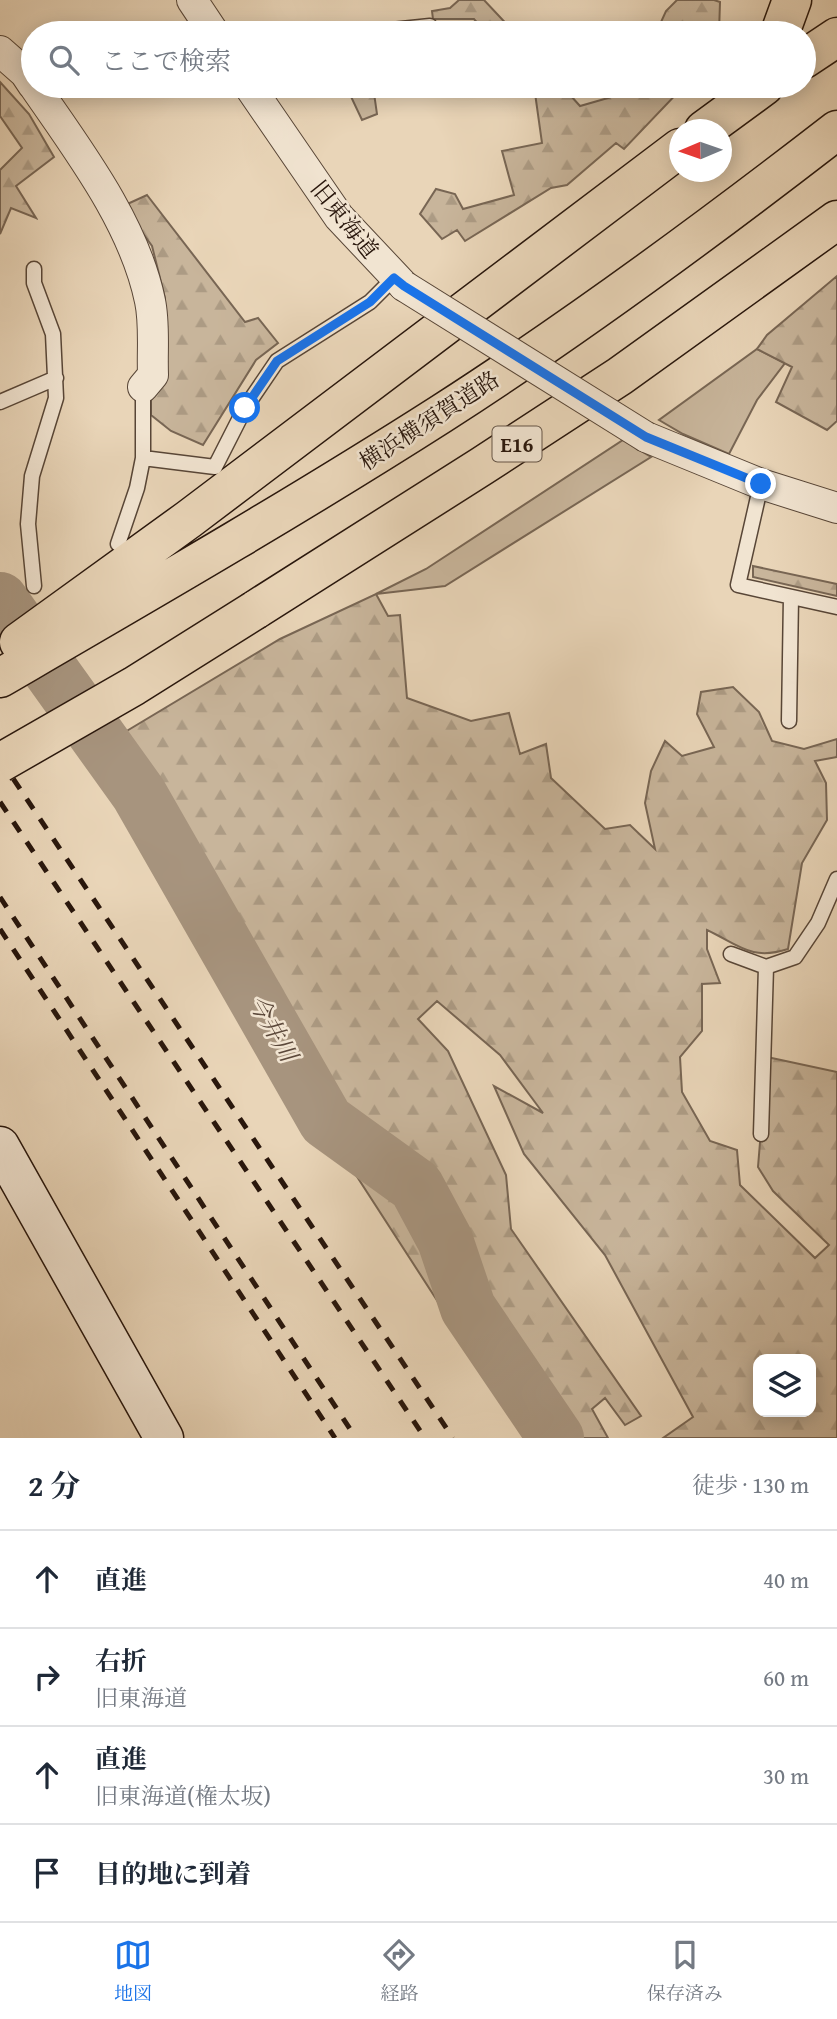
<!DOCTYPE html>
<html lang="ja">
<head>
<meta charset="utf-8">
<style>
	:root { --surface:#fff; --page:#f6f6f7; --text:#1f2937; --muted:#747a83; --line:#e0e1e3; --accent:#1a73e8 }
	body { margin:0; font-family:"Gentium Book Plus","Noto Serif JP",serif; background:var(--page); color:var(--text) }
	.controls { position:absolute; right:21px; bottom:21px; display:grid; overflow:hidden; border-radius:14px; box-shadow:0 4px 18px #0003 }
	.controls button { width:63px; height:63px; display:grid; place-items:center; padding:0; border:0; border-bottom:2px solid var(--line); background:var(--surface); color:var(--text); font:35px sans-serif }
	.compass { position:absolute; left:669px; top:119px; width:63px; height:63px; border-radius:50%; background:var(--surface); box-shadow:0 4px 18px #0003; rotate:268deg }
	.stop { position:absolute; width:21px; height:21px; margin:-16px; border:5px solid #1a73e8; border-radius:50%; background:#fff }
	.stop.end { background:#1a73e8; border-color:#fff; box-shadow:0 2px 7px #0008 }
	.list { margin:0; padding:0; list-style:none }
	h2 { display:flex; justify-content:space-between; align-items:center; height:91px; margin:0; padding:0 28px; font-size:30px }
	h2 small { font-size:23px; font-weight:400; color:var(--muted) }
	.list li { display:grid; grid-template-columns:46px 1fr auto; gap:21px; align-items:center; box-sizing:border-box; height:98px; padding:0 28px; border-top:2px solid var(--line) }
	.list b { display:block; font-size:26px; white-space:nowrap }
	.list p { margin:0; font-size:23px; white-space:nowrap; color:var(--muted) }
	.list em { font-size:23px; font-style:normal; color:var(--muted) }
	.icon { flex:none; width:38px; height:38px; fill:none; stroke:currentColor; stroke-width:2; stroke-linecap:round; stroke-linejoin:round }
	.map { position:relative; flex:none; width:837px; height:1438px; overflow:hidden }
	.search { position:absolute; background:var(--surface); box-shadow:0 4px 18px #0003; left:21px; right:21px; top:21px; height:77px; display:flex; align-items:center; gap:18px; box-sizing:border-box; padding:0 24px; border-radius:38px; color:var(--muted); font-size:26px }
	.sheet { height:483px; background:var(--surface) }
	nav { display:flex; justify-content:space-around; align-items:center; box-sizing:border-box; height:98px; border-top:2px solid var(--line); background:var(--surface); font-size:19px; color:var(--muted) }
	nav a { display:grid; justify-items:center; gap:4px }
	nav .on { color:var(--accent) }
	.map>svg:first-child { display:block }
	.green { fill:#c8b59b; stroke:#786654; stroke-width:2 }
	.forest { fill:url(#forest-firs); stroke:#786654; stroke-width:2; fill-rule:evenodd }
	.lines { fill:none; stroke-linecap:round; stroke-linejoin:round }
	.river { stroke:#a7947e; stroke-width:56 }
	.lane-casing { stroke:#584637; stroke-width:17 }
	.street-casing { stroke:#584637; stroke-width:32 }
	.secondary-casing { stroke:#28160c; stroke-width:41 }
	.highway-casing { stroke:#28160c; stroke-width:41 }
	.lane { stroke:#f1e4d1; stroke-width:14 }
	.street { stroke:#f1e4d1; stroke-width:30 }
	.secondary { stroke:#f1e4d1; stroke-width:38 }
	.highway { stroke:#e9d5b8; stroke-width:38 }
	.rail { stroke:#28160c; stroke-width:5; stroke-dasharray:12 12; stroke-linecap:butt }
	.street-bridge-casing { stroke:#584637; stroke-width:32; stroke-linecap:butt }
	.highway-bridge-casing { stroke:#28160c; stroke-width:41; stroke-linecap:butt }
	.street-bridge { stroke:#f1e4d1; stroke-width:30 }
	.highway-bridge { stroke:#e9d5b8; stroke-width:38 }
	.route { stroke:#1a73e8; stroke-width:9 }
	.labels { text-anchor:middle; dominant-baseline:central; stroke-width:5; stroke-linejoin:round; paint-order:stroke }
	.shield { fill:#f1e4d1; stroke:#645447; stroke-width:2 }
	.shield-label { font-size:21px; font-weight:bold; fill:#28160c }
	.street-label { font-size:23px; fill:#28160c; stroke:#f1e4d1 }
	.water-label { font-size:24px; font-style:italic; fill:#5b483a; stroke:#f1e4d1 }
</style>
</head>
<body>
<div class="map">
<svg width="837" height="1438" viewBox="0 0 837 1438">
	<defs>
		<pattern id="forest-firs" width="22" height="20" patternUnits="userSpaceOnUse" patternTransform="scale(1.75)"><rect width="22" height="20" fill="#c8b59b"/><path d="M5 1l3.5 6h-7zM16 11l3.5 6h-7z" fill="#ac9b84"/></pattern>
	</defs>
	<rect width="100%" height="100%" fill="#e9d5b8"/>
	<filter id="stains"><feTurbulence type="fractalNoise" baseFrequency=".00286" numOctaves="4"/><feColorMatrix values="0 0 0 0 .2 0 0 0 0 .09 0 0 0 0 .02 0 0 0 .5 -.17"/></filter>
	<radialGradient id="worn" r=".72"><stop offset=".6" stop-color="#630" stop-opacity="0"/><stop offset="1" stop-color="#630" stop-opacity=".3"/></radialGradient>
	<path class="green" d="M757 349 785 363 757 400 729 454 683 434 659 420Z
		M623 440 651 457 445 586 376 594 426 569Z"/>
	<path class="forest" d="M459 0H484L515 33H486L474 19H433L432 11 450 8Z
		M677 0H714L720 2 719 33H656L666 11Z
		M0 82 29 114 54 157 16 186 36 218 11 208 0 234V170L22 148 0 116Z
		M346 86H373L377 114 362 120Z
		M530 86H562L580 106 629 92 632 86H684L624 149 616 143 567 185 551 188 465 241 457 230 442 239 420 214 436 189 455 194 463 209 514 195 502 151 542 143 535 93Z
		M147 195 245 322 258 318 278 343 256 360 203 445 171 431 151 415V389L162 374 165 298 152 246 123 206Z
		M837 276V421L827 430 776 402 792 367 757 349 767 335Z
		M753 566 837 584V596L753 577Z
		M376 594 388 616 400 615 407 698 471 721 509 713 520 754 546 744 551 778 605 829 630 825 655 849 645 803 651 771 665 741 682 756 714 747 697 714 701 692 733 687 759 712 772 741 804 749 837 739V757L815 761 826 783 827 820 802 863 788 949C751 961 739 945 707 930V949L720 983 702 984V1031L680 1057 682 1092 710 1141 737 1150 740 1185 815 1258 829 1245 773 1191 758 1167 767 1057 837 1072V1438H663L693 1417 605 1255 524 1154 494 1086 543 1113 500 1055 437 1001 418 1019 448 1051 506 1175 511 1229 641 1416 625 1425 605 1398 592 1409 608 1438H526L85 756 280 639ZM758 1359H811V1412H758Z"/>
	<g class="lines">
		<path class="river" d="M0 600 139 794 326 1121 416 1186 445 1240 468 1308 556 1438"/>
		<g class="lane-casing">
			<path id="lane" d="M265 33H271
				M363 33 430 26
				M143 387V458
				M0 402 56 378
				M761 484 738 585 837 607
				M118 544 137 488 143 458 215 467 245 408 277 361 370 302 394 278
				M34 586 28 524 32 476 56 398 53 334 34 283V269
				M789 721 791 597
				M731 954 766 967 795 957 818 923 837 879
				M761 1134 766 967"/>
		</g>
		<g class="street-casing">
			<path id="street" d="M192 0 214 33
				M0 51 25 73 33 85
				M34 86C78 150 134 223 150 301 155 324 152 351 153 375L143 387
				M249 86 339 217 404 286
				M646 437 761 484 837 508"/>
		</g>
		<g class="secondary-casing">
			<path id="secondary" d="M0 1146 164 1438"/>
		</g>
		<g class="highway-casing">
			<path id="highway" d="M780 33 792 0
				M804 59 837 37
				M704 130 764 86
				M255 610 482 466 620 376 837 220
				M19 642 189 519 680 148
				M0 678C148 592 297 506 441 414 578 326 708 230 837 130"/>
		</g>
		<use href="#lane" class="lane"/>
		<use href="#street" class="street"/>
		<use href="#secondary" class="secondary"/>
		<use href="#highway" class="highway"/>
		<path class="rail" d="M0 759 453 1438
			M0 802 425 1438
			M0 897 356 1438
			M0 929 335 1438"/>
		<g class="street-bridge-casing">
			<path id="street-bridge" d="M404 286 646 437"/>
		</g>
		<g class="highway-bridge-casing">
			<path id="highway-bridge" d="M0 763 134 686 255 610"/>
		</g>
		<use href="#street-bridge" class="street-bridge"/>
		<use href="#highway-bridge" class="highway-bridge"/>
	</g>
	<g class="lines">
		<path class="route" d="M245 408 277 361 370 302 394 278 404 286 646 437 761 484"/>
	</g>
	<g class="labels">
		<rect class="shield" x="492.5" y="426.5" width="49" height="35" rx="5"/>
		<g class="shield-label">
			<text x="517" y="444">E16</text>
		</g>
		<g class="street-label">
			<text transform="translate(345 219) rotate(51)">旧東海道</text>
			<text transform="translate(429 420) rotate(-33)">横浜横須賀道路</text>
		</g>
		<g class="water-label">
			<text transform="translate(273 1028) rotate(60)">今井川</text>
		</g>
	</g>
	<rect width="100%" height="100%" filter="url(#stains)"/>
	<rect width="100%" height="100%" fill="url(#worn)"/>
</svg>
<div class="controls">
<button><svg class="icon" aria-label="layers" viewBox="0 0 24 24"><path d="M12 4l9 5-9 5-9-5zM3 14l9 5 9-5"/></svg></button>
</div>
<svg class="compass" viewBox="-18 -18 36 36"><path d="M0-13l5 13h-10z" fill="#e53935"/><path d="M0 13l5-13h-10z" fill="#747a83"/></svg>
<div class="stop" style="left:245px;top:408px"></div>
<div class="stop end" style="left:761px;top:484px"></div>
<div class="search"><svg class="icon" aria-label="search" viewBox="0 0 24 24"><circle cx="10" cy="10" r="6"/><path d="M15 15l6 6"/></svg>ここで検索</div>
</div>
<section class="sheet">
<h2>2 分<small>徒歩 · 130 m</small></h2>
<ul class="list">
<li><svg class="icon" aria-label="ahead" viewBox="0 0 24 24"><path d="M12 20V5M6 11l6-6 6 6"/></svg><div><b>直進</b></div><em>40 m</em></li>
<li><svg class="icon" aria-label="right" viewBox="0 0 24 24"><path d="M7 20v-9h11M14 6l5 5-5 5"/></svg><div><b>右折</b><p>旧東海道</p></div><em>60 m</em></li>
<li><svg class="icon" aria-label="ahead" viewBox="0 0 24 24"><path d="M12 20V5M6 11l6-6 6 6"/></svg><div><b>直進</b><p>旧東海道(権太坂)</p></div><em>30 m</em></li>
<li><svg class="icon" aria-label="arrive" viewBox="0 0 24 24"><path d="M6 21V4h12l-3 4 3 4H6"/></svg><div><b>目的地に到着</b></div></li>
</ul>
</section>
<nav>
<a class="on"><svg class="icon" aria-label="map" viewBox="0 0 24 24"><path d="M3 6l6-2 6 2 6-2v14l-6 2-6-2-6 2zM9 4v14M15 6v14"/></svg>地図</a>
<a><svg class="icon" aria-label="directions" viewBox="0 0 24 24"><path d="M12 3l9 9-9 9-9-9zM9 14v-3h6M13 9l2 2-2 2"/></svg>経路</a>
<a><svg class="icon" aria-label="saved" viewBox="0 0 24 24"><path d="M7 4h10v16l-5-4-5 4z"/></svg>保存済み</a>
</nav>
</body>
</html>
